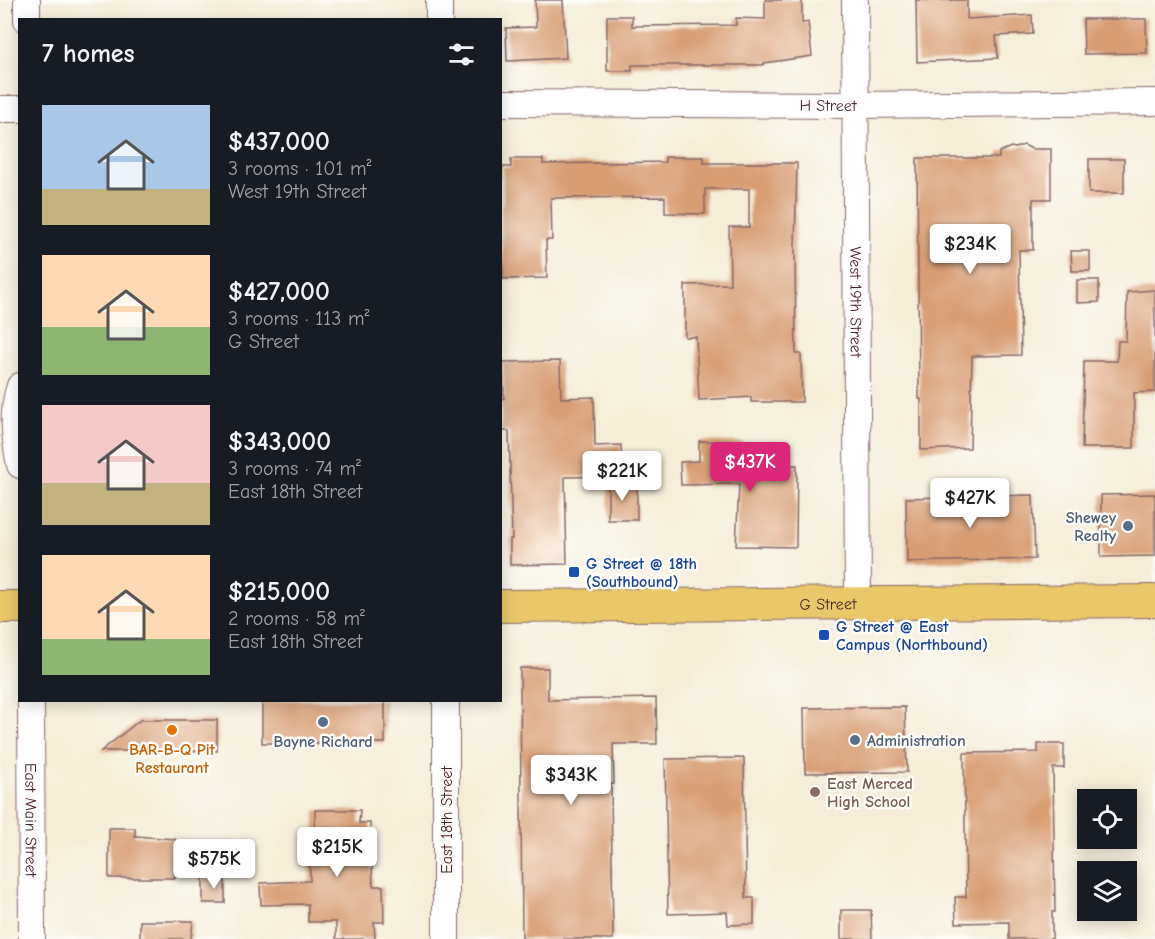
<!DOCTYPE html>
<html lang="en">
<head>
<meta charset="utf-8">
<style>
  :root { --surface:#171b24; --page:#20242c; --text:#f1f3f6; --muted:#9ea1a6; --accent:#db2777 }
  body { margin:0; font-family:"Comic Neue",sans-serif; background:var(--page); color:var(--text); height:100vh; display:flex; flex-direction:column; font-size:22px; white-space:nowrap }
  * { box-sizing:border-box; margin:0 }
  p { font-size:20px; color:var(--muted) }
  .icon { flex:none; width:33px; height:33px; fill:none; stroke:currentColor; stroke-width:2; stroke-linecap:round; stroke-linejoin:round }
  .map { position:relative; flex:1; overflow:hidden }
  .details { position:absolute; left:18px; top:18px; width:484px; height:684px; display:flex; flex-direction:column; background:var(--surface); border-radius:0px; box-shadow:0 3px 15px #0003 }
  .details>* { flex:none }
  .buttons { position:absolute; left:1077px; top:789px; display:grid; gap:12px }
  .buttons a { display:grid; place-items:center; width:60px; height:60px; border-radius:0px; background:var(--surface); box-shadow:0 3px 15px #0003; font-size:30px }
  .price { position:absolute; translate:-50% -51px; padding:0 14px; border-radius:6px; background:#fff; color:#222; font-size:20px; line-height:39px; filter:drop-shadow(0 2px 3px #0008) }
  .price::after { content:''; position:absolute; left:50%; top:36px; width:18px; height:14px; margin-left:-9px; background:inherit; clip-path:polygon(0 0,100% 0,50% 100%) }
  .price.active { background:var(--accent); color:#fff }
  ul { padding:0; list-style:none }
  li { display:flex; align-items:center; gap:18px; height:150px; padding:0 24px }
  li span { display:grid; place-items:center; flex:none; width:168px; height:120px; border-radius:0px; color:#555 }
  li>.icon { margin-inline-start:auto }
  span .icon { width:72px; height:72px; fill:#fffc; stroke-width:1 }
  li b { font-size:26px }
  h2 { display:flex; justify-content:space-between; align-items:center; height:72px; padding:0 24px; font-size:26px }
  .map>svg:first-child { display:block }
</style>
</head>
<body>
<div class="map">
<svg width="1155" height="939" viewBox="0 0 1155 939">
  <rect width="100%" height="100%" fill="#fdfcf7"/>
  <filter id="ink" filterUnits="userSpaceOnUse"><feTurbulence type="fractalNoise" baseFrequency=".0167" numOctaves="2"/><feDisplacementMap in="SourceGraphic" scale="12" xChannelSelector="R" yChannelSelector="G"/><feConvolveMatrix kernelMatrix="1 2 1 2 8 2 1 2 1" color-interpolation-filters="sRGB"/></filter>
  <filter id="wash" filterUnits="userSpaceOnUse"><feTurbulence type="fractalNoise" baseFrequency=".008" numOctaves="4" result="noise"/><feDisplacementMap in="SourceGraphic" scale="24" xChannelSelector="R" yChannelSelector="G"/><feGaussianBlur stdDeviation="1.35" result="paint"/><feColorMatrix in="noise" values="0 0 0 0 0 0 0 0 0 0 0 0 0 0 0 0 0 1.4 0 .05"/><feComposite in="paint" operator="in"/></filter>
  <g filter="url(#wash)">
    <rect width="100%" height="100%" fill="#f5edd9"/>
    <g id="blocks">
      <!-- building -->
      <path fill="#d89d73" d="M535 0H563L566 58 507 61 506 28 536 27Z
        M765 0H802V23L808 22 812 56 764 63 763 65H632V71H607V16H632V26L736 25V18L765 19Z
        M916 0H967V19L1032 15 1033 34 996 36 998 58 917 62Z
        M1083 19H1146L1147 53 1084 54Z
        M1024 145 1032 149H1051V199H1033V250H1019L1021 355 972 356 970 448 921 450V399H919L917 158H999V152L1011 147 1015 148Z
        M665 157H704V163H797L795 247 796 354H801L802 402H751V397L699 400 696 337H685V285L730 284 729 227H749V189H705V214L665 213V197L551 198 552 240H546L547 278 503 279 501 215V203H503L502 167H511V159H543V164L665 162Z
        M1089 159H1124V193H1089Z
        M1071 251H1090V271H1072Z
        M1077 280H1099V302L1077 303Z
        M1155 290V392L1134 393V448H1082L1084 361H1117L1118 341H1126L1127 292Z
        M560 361 561 398 594 397 595 446 621 445 622 476 565 477 567 564 510 565V539H512L509 431H501V399L504 398 503 362Z
        M699 441 743 442V464L797 465 796 547 736 546 739 484 681 485 680 462 699 461Z
        M608 485H637V520H608Z
        M1155 494V556L1101 557V495Z
        M1033 495 1035 559 907 562 906 498Z
        M520 668H548V700L656 698 657 744H613L614 784H611L613 939H522Z
        M262 700H385V743H262Z
        M905 707 907 772 805 773 804 708Z
        M140 720H217V751H101Z
        M1038 744H1064V768H1053L1055 912H1052V939H1009V922L956 923 955 897H966L964 753 1038 752Z
        M744 758 746 898H754V924L728 925 727 912 668 914 665 759Z
        M315 810H360L359 823H370L373 886H383L384 922H374L375 939H336V922H308V904L261 905 260 883 310 881 309 844 314 845Z
        M109 828H135V836L175 839V878H109Z
        M203 876 225 877V903H203Z
        M841 910H871L872 939H841Z
        M140 921H193L191 939H140Z"/>
    </g>
  </g>
  <g filter="url(#ink)">
    <use href="#blocks" fill-opacity="0" stroke="#866768" stroke-width="1.5"/>
    <g fill="none" stroke-linecap="round" stroke-linejoin="round">
      <defs>
        <g id="minor">
          <path d="M27 0V20"/>
          <path d="M439 0V20"/>
          <path id="s1" d="M855 0 858 603"/>
          <path id="s2" d="M501 103 855 105 1155 102"/>
          <path d="M0 109H20"/>
          <path d="M20 386C11 411 15 440 20 465"/>
          <path id="s3" d="M31 700 32 939"/>
          <path d="M446 939V700"/>
        </g>
        <g id="major">
          <path id="s4" d="M501 606 1155 601"/>
          <path d="M0 607H20"/>
        </g>
      </defs>
      <!-- minor casing -->
      <use href="#minor" stroke="#866768" stroke-width="28"/>
      <!-- major casing -->
      <use href="#major" stroke="#866768" stroke-width="34"/>
      <!-- minor -->
      <use href="#minor" stroke="#fff" stroke-width="26"/>
      <!-- major -->
      <use href="#major" stroke="#eac769" stroke-width="32"/>
    </g>
  </g>
  <!-- markers -->
  <g fill="#5c6f8a" stroke="#fdfcf7" stroke-width="2">
    <circle cx="1128" cy="526" r="6"/>
    <circle cx="323" cy="722" r="6"/>
    <circle cx="855" cy="740" r="6"/>
  </g>
  <g fill="#1a4fb4" stroke="#fdfcf7" stroke-width="2">
    <rect x="568" y="566" width="12" height="12" rx="3"/>
    <rect x="818" y="629" width="12" height="12" rx="3"/>
  </g>
  <circle fill="#e8710a" stroke="#fdfcf7" stroke-width="2" cx="172" cy="730" r="6"/>
  <circle fill="#8d6e63" stroke="#fdfcf7" stroke-width="2" cx="815" cy="792" r="6"/>
  <g text-anchor="middle" stroke-width="5" stroke-linejoin="round" paint-order="stroke">
    <!-- street labels -->
    <g font-size="16" fill="#4a1f2b" stroke="#fdfcf7">
      <text dy="6" stroke="none"><textPath href="#s2" startOffset="327">H Street</textPath></text>
      <text dy="6" stroke="none"><textPath href="#s1" startOffset="302">West 19th Street</textPath></text>
      <text dy="6" stroke="none"><textPath href="#s4" startOffset="327">G Street</textPath></text>
      <text dy="6" stroke="none"><textPath href="#s3" startOffset="120">East Main Street</textPath></text>
      <text transform="translate(446 820) rotate(-90)" y="6">East 18th Street</text>
    </g>
    <!-- service labels -->
    <g font-size="16" font-weight="bold" fill="#4e5e75" stroke="#fdfcf7" text-anchor="end">
      <text x="1116" y="523">Shewey<tspan x="1116" dy="18">Realty</tspan></text>
      <text x="867" y="746" text-anchor="start">Administration</text>
      <text x="323" y="747" text-anchor="middle">Bayne Richard</text>
    </g>
    <!-- transit labels -->
    <g font-size="16" font-weight="bold" fill="#164399" stroke="#fdfcf7" text-anchor="start">
      <text x="586" y="569">G Street @ 18th<tspan x="586" dy="18">(Southbound)</tspan></text>
      <text x="836" y="632">G Street @ East<tspan x="836" dy="18">Campus (Northbound)</tspan></text>
    </g>
    <!-- food labels -->
    <g font-size="16" font-weight="bold" fill="#c56008" stroke="#fdfcf7">
      <text x="172" y="755">BAR-B-Q Pit<tspan x="172" dy="18">Restaurant</tspan></text>
    </g>
    <!-- education labels -->
    <g font-size="16" font-weight="bold" fill="#785e54" stroke="#fdfcf7" text-anchor="start">
      <text x="827" y="789">East Merced<tspan x="827" dy="18">High School</tspan></text>
    </g>
  </g>
</svg>
<div class="buttons">
<a><svg class="icon" aria-label="locate" viewBox="0 0 24 24"><circle cx="12" cy="12" r="6"/><path d="M12 2v4M12 18v4M2 12h4M18 12h4"/></svg></a>
<a><svg class="icon" aria-label="layers" viewBox="0 0 24 24"><path d="M12 4l9 5-9 5-9-5zM3 14l9 5 9-5"/></svg></a>
</div>
<b class="price" style="left:970px;top:275px">$234K</b>
<b class="price active" style="left:750px;top:493px">$437K</b>
<b class="price" style="left:622px;top:502px">$221K</b>
<b class="price" style="left:970px;top:529px">$427K</b>
<b class="price" style="left:571px;top:806px">$343K</b>
<b class="price" style="left:337px;top:878px">$215K</b>
<b class="price" style="left:214px;top:890px">$575K</b>
<section class="details">
<h2>7 homes<svg class="icon" aria-label="filters" viewBox="0 0 24 24"><path d="M4 7h16M4 17h16"/><circle cx="9" cy="7" r="2"/><circle cx="15" cy="17" r="2"/></svg></h2>
<ul>
<li><span style="background:linear-gradient(#a9c7e8 70%,#c2b280 0)"><svg class="icon" aria-label="home" viewBox="0 0 24 24"><path d="M3 11l9-7 9 7M6 9v11h12V9"/></svg></span><div><b>$437,000</b><p>3 rooms · 101 m²</p><p>West 19th Street</p></div></li>
<li><span style="background:linear-gradient(#ffd9b3 60%,#8fb573 0)"><svg class="icon" aria-label="home" viewBox="0 0 24 24"><path d="M3 11l9-7 9 7M6 9v11h12V9"/></svg></span><div><b>$427,000</b><p>3 rooms · 113 m²</p><p>G Street</p></div></li>
<li><span style="background:linear-gradient(#f6c9c9 65%,#c2b280 0)"><svg class="icon" aria-label="home" viewBox="0 0 24 24"><path d="M3 11l9-7 9 7M6 9v11h12V9"/></svg></span><div><b>$343,000</b><p>3 rooms · 74 m²</p><p>East 18th Street</p></div></li>
<li><span style="background:linear-gradient(#ffd9b3 70%,#8fb573 0)"><svg class="icon" aria-label="home" viewBox="0 0 24 24"><path d="M3 11l9-7 9 7M6 9v11h12V9"/></svg></span><div><b>$215,000</b><p>2 rooms · 58 m²</p><p>East 18th Street</p></div></li>
</ul>
</section>
</div>
</body>
</html>
